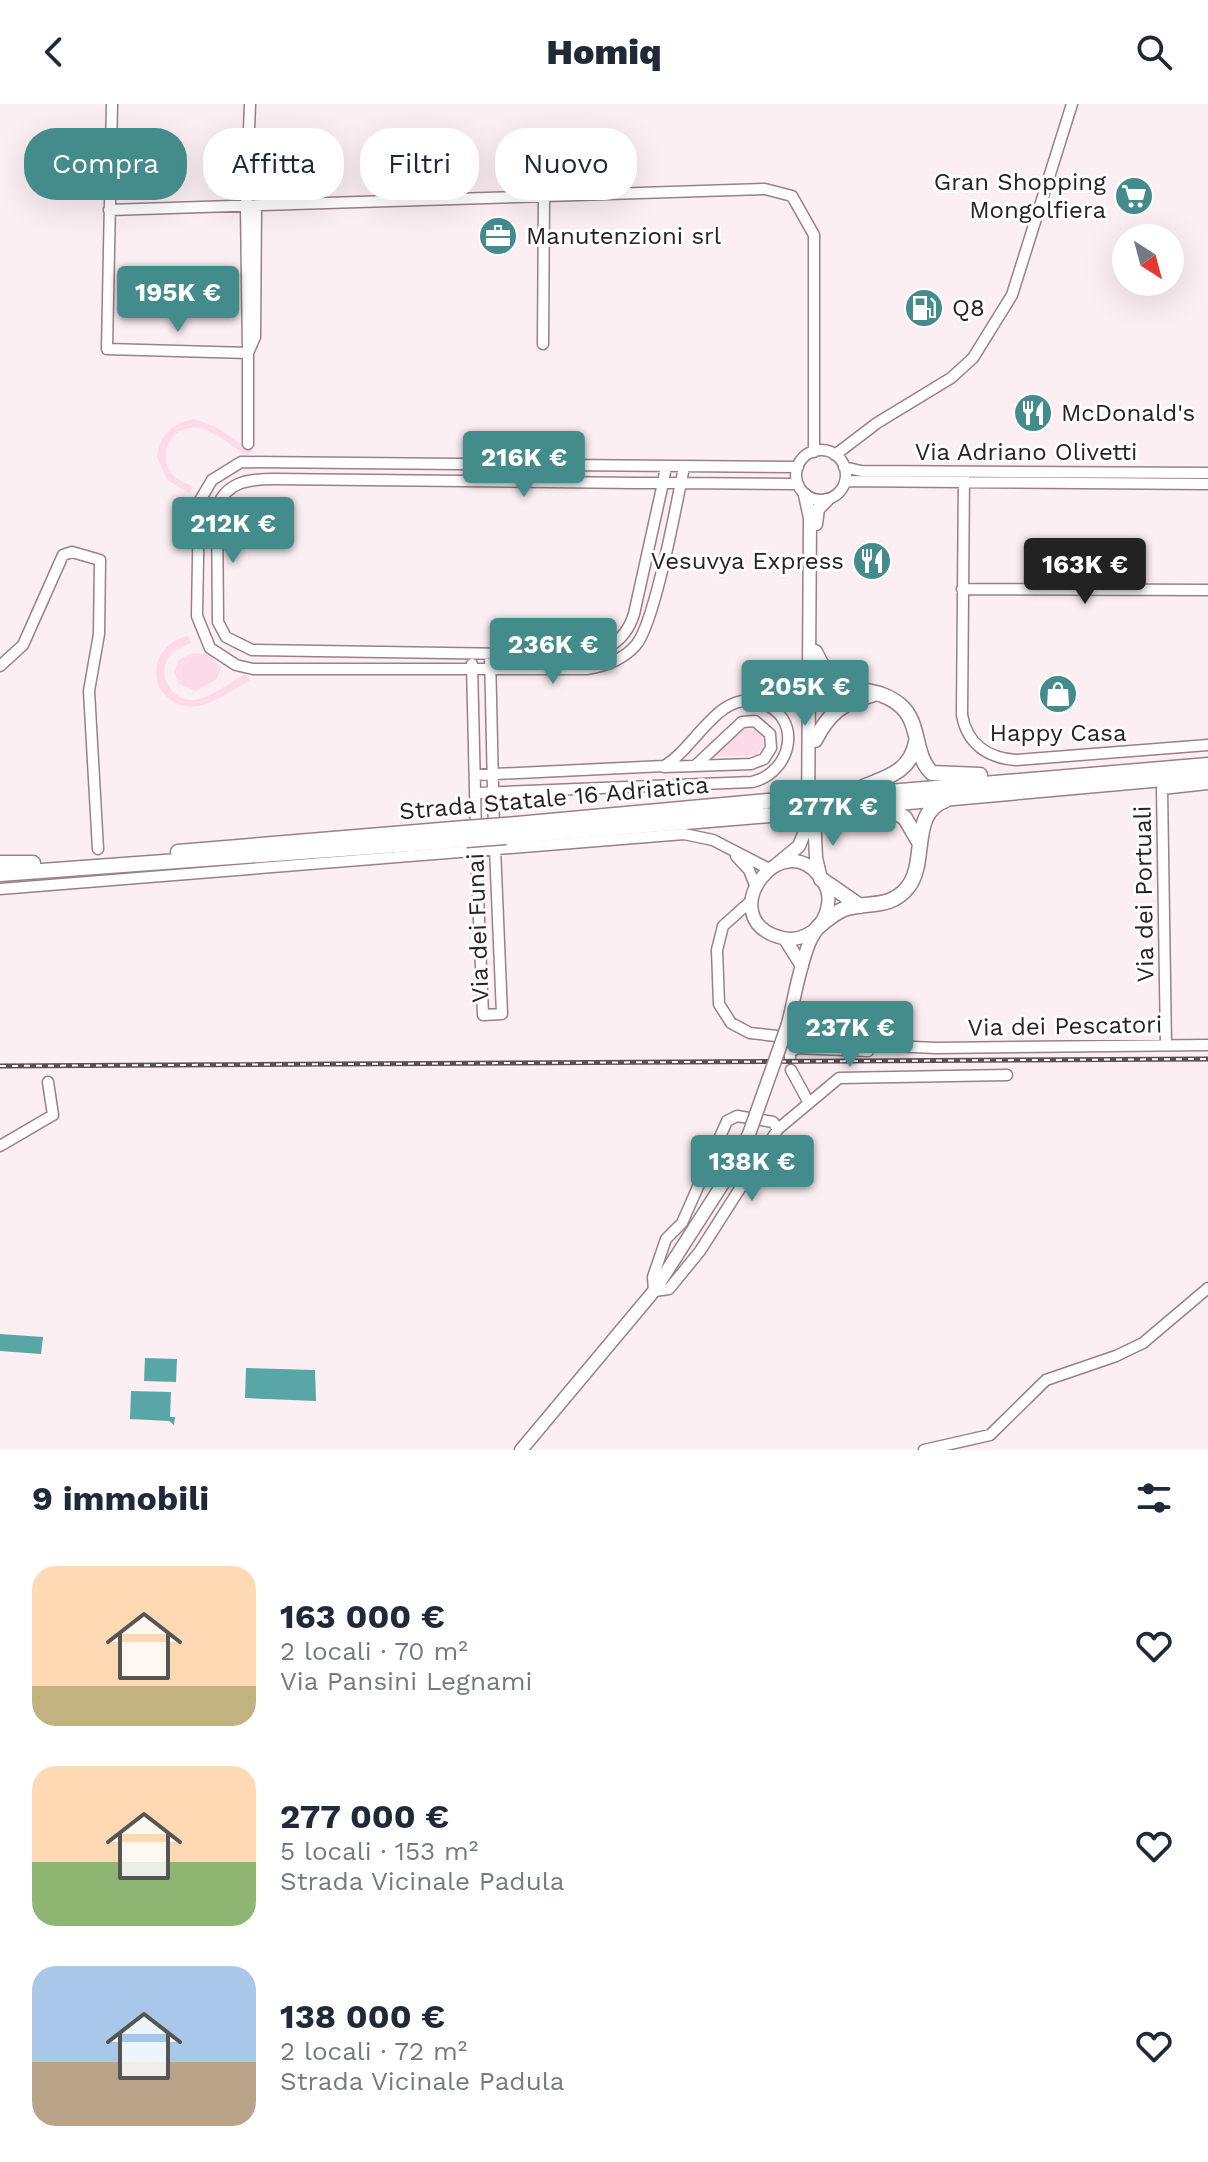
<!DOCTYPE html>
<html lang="it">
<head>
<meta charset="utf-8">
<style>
  :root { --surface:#fff; --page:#f2f2f3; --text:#1f2937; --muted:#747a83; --accent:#448c8b }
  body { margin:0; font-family:"Work Sans",sans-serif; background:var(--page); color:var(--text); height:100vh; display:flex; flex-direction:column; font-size:30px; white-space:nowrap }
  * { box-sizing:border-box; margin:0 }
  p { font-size:26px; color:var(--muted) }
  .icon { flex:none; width:44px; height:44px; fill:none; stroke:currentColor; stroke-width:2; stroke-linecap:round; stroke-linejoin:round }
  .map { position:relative; height:1346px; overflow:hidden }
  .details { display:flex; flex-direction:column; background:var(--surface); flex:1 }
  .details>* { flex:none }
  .top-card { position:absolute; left:24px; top:24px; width:800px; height:72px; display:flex; gap:16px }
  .needle { width:52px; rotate:144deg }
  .tools { position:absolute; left:1112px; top:120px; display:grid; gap:16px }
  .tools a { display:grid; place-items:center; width:72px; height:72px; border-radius:50%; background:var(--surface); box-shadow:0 8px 32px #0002; font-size:40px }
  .price { position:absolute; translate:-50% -68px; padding:0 18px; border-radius:8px; background:var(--accent); color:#fff; font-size:26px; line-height:52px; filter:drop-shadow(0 2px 4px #0008) }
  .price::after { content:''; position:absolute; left:50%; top:48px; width:24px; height:18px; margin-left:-12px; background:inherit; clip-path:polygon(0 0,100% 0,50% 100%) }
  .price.current { background:#222; color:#fff }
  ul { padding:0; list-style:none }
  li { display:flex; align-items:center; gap:24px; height:200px; padding:0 32px }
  li span { display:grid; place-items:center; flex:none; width:224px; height:160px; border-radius:24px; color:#555 }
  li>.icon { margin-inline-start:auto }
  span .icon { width:96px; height:96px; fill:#fffc; stroke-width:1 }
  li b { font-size:34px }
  h2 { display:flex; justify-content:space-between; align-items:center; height:96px; padding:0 32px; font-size:34px }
  .tag { padding:0 28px; border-radius:32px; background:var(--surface); box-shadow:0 8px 32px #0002; font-size:28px; line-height:72px }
  .tag.current { background:var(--accent); color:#fff }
  header { display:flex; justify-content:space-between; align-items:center; height:104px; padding:0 32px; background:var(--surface); font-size:36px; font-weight:800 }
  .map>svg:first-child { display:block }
</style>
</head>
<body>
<header><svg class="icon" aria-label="back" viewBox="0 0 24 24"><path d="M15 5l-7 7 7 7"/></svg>Homiq<svg class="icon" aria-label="search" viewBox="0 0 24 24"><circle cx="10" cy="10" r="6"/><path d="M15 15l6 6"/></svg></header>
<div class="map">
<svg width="1208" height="1346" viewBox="0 0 1208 1346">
  <rect width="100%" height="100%" fill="#fceff4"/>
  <!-- green -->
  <path fill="#fddae8" d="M194 315 214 322 252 347 247 352C233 343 215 327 199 324 173 319 156 350 172 370 177 376 186 379 193 383L189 389 167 376 157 353C159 331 173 319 194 315Z
    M188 532 191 539C184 542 175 545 170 551 156 569 171 598 194 596 211 594 230 578 245 570L250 576C220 594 186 621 159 584 150 560 163 537 188 532Z
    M192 549 208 550 221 564 217 575 196 587 179 580 174 568 179 556Z
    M744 624C755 623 762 628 764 639L757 651 713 653Z"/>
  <!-- water -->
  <path fill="#58a6a5" d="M0 1230 43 1233 41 1250 0 1247Z
    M145 1254 177 1255 176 1278 144 1277Z
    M246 1264 315 1266 316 1297 245 1294Z
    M131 1287 171 1288 170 1313H175L174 1321 169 1317 130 1315Z"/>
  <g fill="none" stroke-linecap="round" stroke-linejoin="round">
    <defs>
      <path id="minor" d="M112 0 107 245 248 249 246 102 250 0
        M109 106 765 85 792 92 814 131V348
        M543 240 544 92
        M248 340V249L255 233 256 102
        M796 371a25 25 0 1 1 50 0a25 25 0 1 1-50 0Z
        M835 351 877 319 951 274 973 254 1012 191 1072 0
        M666 362 663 379 634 510C624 542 600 550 569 551L252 546 226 533 218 518 217 403C227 377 250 375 274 375L635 379H681L798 380
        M684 363C677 397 655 519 636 541 623 556 606 562 587 565H253L236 561 210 544 197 512 199 398 212 376 241 358 798 363
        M844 363 861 367 1208 369
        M964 369 962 611C967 640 988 654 1016 656L1208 641
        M845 377 1208 380
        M962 485 1208 486
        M490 550 494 728
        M472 560 476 728
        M0 562 23 541 63 451 72 448 100 456 99 530 89 587 98 745
        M664 663 751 660 764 655 771 644 770 630 755 617 742 618 695 662
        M475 671 664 662C695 645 718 586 759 598 805 612 792 669 752 678L476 689
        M476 744 483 911 502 910 495 744
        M736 752 749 766 755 781
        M0 785 684 730 713 736 769 765
        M752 796 723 822 717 846 719 900 731 919 750 929 848 940 936 944 1208 941
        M1166 941 1162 685 1208 680
        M790 954V948L797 944 868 947
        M791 966 809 999
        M737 1012 773 1018 778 1025 700 1147 669 1185 654 1187 653 1173 666 1135 682 1119 727 1017Z
        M778 1025 839 974 1007 971
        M0 1042 53 1011 48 978
        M924 1346 990 1331 1046 1276 1116 1252 1143 1239 1208 1184"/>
      <path id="major" d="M816 420 818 405 827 396
        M814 710 816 754 821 775
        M776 761 799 742 808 720 810 414 805 391
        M785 835 802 862
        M788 920C795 892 799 863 810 837 815 826 825 817 827 805 830 795 828 784 822 776 783 717 712 813 779 833 793 838 807 833 818 823
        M521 1346 654 1187 729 1070"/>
      <path id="highway" d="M815 548C840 603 869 574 901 602 921 620 913 651 932 669L980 671
        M815 636C829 609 842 599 871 591
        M856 686C883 674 910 670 916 638
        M842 692 1208 661
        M883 700 905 714 919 738
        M842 704 1208 671
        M505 721 779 696
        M506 733 783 710
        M178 748 465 724
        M0 759H33
        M0 770 466 736
        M821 775 860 802
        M818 823C826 816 834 809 844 805 867 797 890 806 908 783 928 758 909 708 946 696"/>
    </defs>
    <!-- minor casing -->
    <use href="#minor" stroke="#9b7f8a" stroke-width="13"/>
    <!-- major casing -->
    <use href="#major" stroke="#9b7f8a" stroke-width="15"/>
    <!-- highway casing -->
    <use href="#highway" stroke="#9b7f8a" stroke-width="17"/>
    <!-- minor -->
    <use href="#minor" stroke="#fff" stroke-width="10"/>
    <!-- major -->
    <use href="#major" stroke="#fff" stroke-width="12"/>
    <!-- highway -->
    <use href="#highway" stroke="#fff" stroke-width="14"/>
    <defs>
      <path id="rail" d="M0 962 1208 955"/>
    </defs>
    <!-- rail casing -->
    <use href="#rail" stroke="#5a4f53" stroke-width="5"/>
    <!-- rail -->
    <use href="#rail" stroke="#fff" stroke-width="2" stroke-dasharray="6" stroke-linecap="butt"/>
    <defs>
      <path id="major-bridge" d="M729 1070 749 1030 788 920"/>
      <path id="highway-bridge" d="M779 696 842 692
        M783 710 842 704
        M465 724 505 721
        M466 736 506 733"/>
    </defs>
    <!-- major-bridge casing -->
    <use href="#major-bridge" stroke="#9b7f8a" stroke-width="15" stroke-linecap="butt"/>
    <!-- highway-bridge casing -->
    <use href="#highway-bridge" stroke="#9b7f8a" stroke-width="17" stroke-linecap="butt"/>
    <!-- major-bridge -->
    <use href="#major-bridge" stroke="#fff" stroke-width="12"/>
    <!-- highway-bridge -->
    <use href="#highway-bridge" stroke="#fff" stroke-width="14"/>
  </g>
  <!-- icons -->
  <defs>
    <symbol id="supermarket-disc" viewBox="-11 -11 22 22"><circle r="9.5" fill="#448c8b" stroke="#fff"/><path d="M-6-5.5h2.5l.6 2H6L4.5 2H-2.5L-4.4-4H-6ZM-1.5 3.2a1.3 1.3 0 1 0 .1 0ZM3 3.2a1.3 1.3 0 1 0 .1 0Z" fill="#fff"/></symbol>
    <symbol id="office-disc" viewBox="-11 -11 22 22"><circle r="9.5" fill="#448c8b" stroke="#fff"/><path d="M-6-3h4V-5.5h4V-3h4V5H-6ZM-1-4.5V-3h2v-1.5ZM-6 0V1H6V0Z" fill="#fff"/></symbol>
    <symbol id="fuel-disc" viewBox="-11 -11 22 22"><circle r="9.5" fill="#448c8b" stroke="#fff"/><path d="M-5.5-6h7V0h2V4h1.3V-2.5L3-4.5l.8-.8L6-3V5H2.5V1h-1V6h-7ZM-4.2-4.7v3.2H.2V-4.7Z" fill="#fff"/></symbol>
    <symbol id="restaurant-disc" viewBox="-11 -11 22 22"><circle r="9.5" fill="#448c8b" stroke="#fff"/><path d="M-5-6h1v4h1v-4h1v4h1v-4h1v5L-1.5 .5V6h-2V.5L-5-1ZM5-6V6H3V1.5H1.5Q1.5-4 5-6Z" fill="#fff"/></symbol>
    <symbol id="shop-disc" viewBox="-11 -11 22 22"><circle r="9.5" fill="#448c8b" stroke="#fff"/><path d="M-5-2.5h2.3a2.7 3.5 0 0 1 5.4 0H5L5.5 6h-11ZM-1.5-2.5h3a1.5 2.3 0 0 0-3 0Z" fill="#fff"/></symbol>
  </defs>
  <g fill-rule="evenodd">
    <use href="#supermarket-disc" x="1112" y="70" width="44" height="44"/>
    <use href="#office-disc" x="476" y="110" width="44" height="44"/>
    <use href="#fuel-disc" x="902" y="182" width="44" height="44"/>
    <use href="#restaurant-disc" x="1011" y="287" width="44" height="44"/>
    <use href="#restaurant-disc" x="850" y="435" width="44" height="44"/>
    <use href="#shop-disc" x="1036" y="568" width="44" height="44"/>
  </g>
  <g text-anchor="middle" stroke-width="6" stroke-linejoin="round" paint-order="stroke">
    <!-- poi labels -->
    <g font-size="24" fill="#2b2024" stroke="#fff" text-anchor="start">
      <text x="1106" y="86" text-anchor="end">Gran Shopping<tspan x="1106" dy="28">Mongolfiera</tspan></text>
      <text x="526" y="140">Manutenzioni srl</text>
      <text x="952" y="212">Q8</text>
      <text x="1061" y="317">McDonald's</text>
      <text x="844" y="465" text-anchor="end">Vesuvya Express</text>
      <text x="1058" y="637" text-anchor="middle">Happy Casa</text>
    </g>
    <!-- street labels -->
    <g font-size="24" fill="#2b2024" stroke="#fff">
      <text x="1026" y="356">Via Adriano Olivetti</text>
      <text transform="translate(554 694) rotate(-5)" y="8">Strada Statale 16 Adriatica</text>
      <text transform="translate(1144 790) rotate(-91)" y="8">Via dei Portuali</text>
      <text transform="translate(478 824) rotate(-92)" y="8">Via dei Funai</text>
      <text transform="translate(1065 922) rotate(-1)" y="8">Via dei Pescatori</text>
    </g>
  </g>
</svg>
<div class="tools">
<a><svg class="needle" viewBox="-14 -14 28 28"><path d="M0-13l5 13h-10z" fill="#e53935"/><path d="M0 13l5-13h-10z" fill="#747a83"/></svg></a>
</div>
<b class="price" style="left:178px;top:230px">195K €</b>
<b class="price" style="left:524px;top:395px">216K €</b>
<b class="price" style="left:233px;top:461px">212K €</b>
<b class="price current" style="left:1085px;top:502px">163K €</b>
<b class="price" style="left:553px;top:582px">236K €</b>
<b class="price" style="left:805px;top:624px">205K €</b>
<b class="price" style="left:833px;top:744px">277K €</b>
<b class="price" style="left:850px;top:965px">237K €</b>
<b class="price" style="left:752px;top:1099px">138K €</b>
<div class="top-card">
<a class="tag current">Compra</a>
<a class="tag">Affitta</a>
<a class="tag">Filtri</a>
<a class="tag">Nuovo</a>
</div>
</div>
<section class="details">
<h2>9 immobili<svg class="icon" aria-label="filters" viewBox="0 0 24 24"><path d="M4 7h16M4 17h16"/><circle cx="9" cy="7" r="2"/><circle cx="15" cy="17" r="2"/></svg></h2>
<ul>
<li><span style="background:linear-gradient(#ffd9b3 75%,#c2b280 0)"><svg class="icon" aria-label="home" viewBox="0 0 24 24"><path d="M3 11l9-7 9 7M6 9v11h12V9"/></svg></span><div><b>163 000 €</b><p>2 locali · 70 m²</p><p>Via Pansini Legnami</p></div><svg class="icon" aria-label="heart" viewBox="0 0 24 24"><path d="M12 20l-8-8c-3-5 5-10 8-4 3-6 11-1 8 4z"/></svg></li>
<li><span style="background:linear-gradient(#ffd9b3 60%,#8fb573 0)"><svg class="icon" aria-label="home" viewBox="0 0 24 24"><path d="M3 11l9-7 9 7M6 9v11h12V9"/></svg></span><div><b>277 000 €</b><p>5 locali · 153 m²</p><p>Strada Vicinale Padula</p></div><svg class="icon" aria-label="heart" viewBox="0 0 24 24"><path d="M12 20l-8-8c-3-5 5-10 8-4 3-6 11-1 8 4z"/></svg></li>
<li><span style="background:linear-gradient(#a9c7e8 60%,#b9a48a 0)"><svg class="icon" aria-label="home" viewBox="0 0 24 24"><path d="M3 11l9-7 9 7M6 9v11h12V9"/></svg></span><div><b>138 000 €</b><p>2 locali · 72 m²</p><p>Strada Vicinale Padula</p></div><svg class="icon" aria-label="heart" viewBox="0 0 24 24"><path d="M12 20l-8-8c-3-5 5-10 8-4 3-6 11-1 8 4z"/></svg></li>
</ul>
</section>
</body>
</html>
